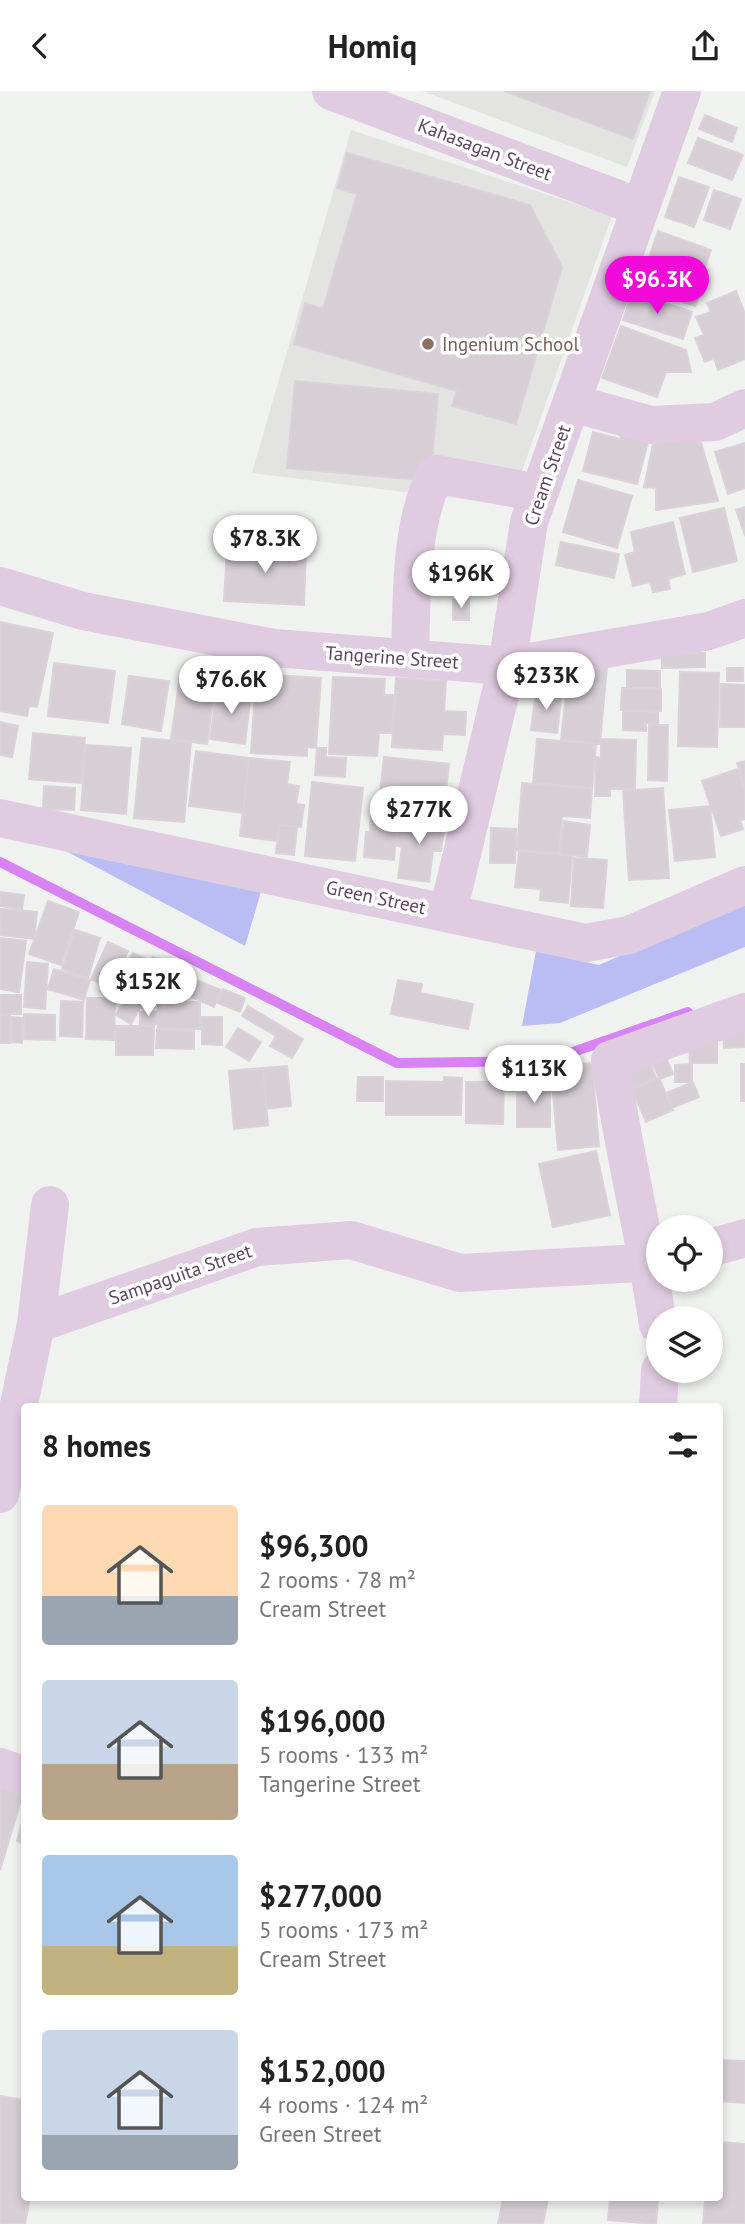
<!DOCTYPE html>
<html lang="en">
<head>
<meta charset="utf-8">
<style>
  :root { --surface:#fff; --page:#f6f6f6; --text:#222; --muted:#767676; --accent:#f208d9 }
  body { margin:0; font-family:"PT Sans",sans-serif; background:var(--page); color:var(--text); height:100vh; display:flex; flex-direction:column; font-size:26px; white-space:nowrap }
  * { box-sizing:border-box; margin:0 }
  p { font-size:23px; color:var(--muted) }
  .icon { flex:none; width:38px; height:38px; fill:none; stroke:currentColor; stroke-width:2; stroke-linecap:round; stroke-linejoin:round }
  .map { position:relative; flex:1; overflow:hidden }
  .drawer { position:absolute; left:21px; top:1312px; width:702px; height:798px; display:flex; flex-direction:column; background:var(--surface); border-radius:7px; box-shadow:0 4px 10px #0003 }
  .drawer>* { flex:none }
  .buttons { position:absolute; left:646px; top:1124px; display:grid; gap:14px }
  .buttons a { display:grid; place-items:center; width:77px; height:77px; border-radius:50%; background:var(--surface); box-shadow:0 4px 10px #0003; font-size:35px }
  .price { position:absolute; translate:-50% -60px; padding:0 16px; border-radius:24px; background:#fff; color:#222; font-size:23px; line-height:46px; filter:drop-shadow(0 2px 4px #0008) }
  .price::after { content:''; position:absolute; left:50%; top:42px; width:21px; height:16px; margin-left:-10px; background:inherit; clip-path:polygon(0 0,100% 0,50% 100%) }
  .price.active { background:var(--accent); color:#fff }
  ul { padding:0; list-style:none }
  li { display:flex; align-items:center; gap:21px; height:175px; padding:0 21px }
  li span { display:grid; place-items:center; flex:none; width:196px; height:140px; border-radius:7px; color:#555 }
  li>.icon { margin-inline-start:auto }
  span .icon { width:84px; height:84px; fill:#fffc; stroke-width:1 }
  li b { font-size:30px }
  h2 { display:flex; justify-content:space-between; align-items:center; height:84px; padding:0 21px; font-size:30px }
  header { display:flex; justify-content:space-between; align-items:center; height:91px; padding:0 21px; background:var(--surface); font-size:32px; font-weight:700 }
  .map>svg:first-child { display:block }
</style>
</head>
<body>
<header><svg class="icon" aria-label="back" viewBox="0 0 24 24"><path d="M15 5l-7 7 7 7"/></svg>Homiq<svg class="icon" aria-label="share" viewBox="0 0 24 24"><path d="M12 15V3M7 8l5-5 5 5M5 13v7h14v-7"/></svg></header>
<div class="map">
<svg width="745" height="2133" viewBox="0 0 745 2133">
  <rect width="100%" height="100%" fill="#f0f2ef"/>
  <!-- education -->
  <path fill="#e3e3e1" d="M422 0H655L627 76Z
    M351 39 612 125 510 414 252 382Z"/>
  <!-- green -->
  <path fill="#b9bdf3" d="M47 750 263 794 245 855Z
    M745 810V856L560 932 522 935 536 860 599 874Z"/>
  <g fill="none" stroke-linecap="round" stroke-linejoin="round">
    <!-- stream -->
    <path stroke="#d882f4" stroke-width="10" d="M0 771 397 972 547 970 688 921"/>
  </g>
  <!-- building -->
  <path fill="#d7ced6" stroke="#dbd2d9" stroke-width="2" d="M504 0H650L633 48Z
    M705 24 737 37 732 51 699 38Z
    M698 47 743 64 732 89 688 72Z
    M347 62 530 114 562 176 516 333 452 315 457 300 294 253 305 212 323 218 357 103 337 97Z
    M679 86 709 96 694 136 665 126Z
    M714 99 741 108 730 138 704 129Z
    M658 140 711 159 700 190 647 173Z
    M650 181 701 198 695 215 644 198Z
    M736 200 745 223V268L718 279 714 267 705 271 695 247 704 244 696 226 711 221 707 212Z
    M632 201 692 221 683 248 623 229Z
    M621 235 686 259 691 281H666L657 306 602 287Z
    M295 290 438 303 430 390 287 377Z
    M622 340 649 347 637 393 583 380 593 341 620 348Z
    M655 344 699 345 718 410 656 419V397L644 396Z
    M745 352V397L728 403 715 361Z
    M578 389 632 405 617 457 563 441Z
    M745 416V445L736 419Z
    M724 417 737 470 693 481 680 427Z
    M673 431 685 483 668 488 670 498 653 501 650 491 633 495 625 464 635 461 631 441Z
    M561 451 619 463 614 487 556 474Z
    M227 454 306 458 304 514 224 510Z
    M453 509H469V529H453Z
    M0 531 53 542 37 616 29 615 27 625 0 620Z
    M662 562H705V576L662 577Z
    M54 572 115 580 108 632 48 625Z
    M576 575 607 578 605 595 575 592Z
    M727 577H743V590H727Z
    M627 579 660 580V597H627Z
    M680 581 719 582 717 656 678 655Z
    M256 583 321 587 316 657 307 656V665L251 662Z
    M180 584 216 588 207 653 171 648Z
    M129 585 169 590 161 640 122 633Z
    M333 586 385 588 384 604H394L392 642H379L377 665 329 663Z
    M396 587 446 590 444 620 466 621 465 644 443 643 442 659 392 656Z
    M567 593 605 597 600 653 561 649Z
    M721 593 745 594V636H720Z
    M622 597 661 598V620L621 619Z
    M217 598 251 602 245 653 210 648Z
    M536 599 562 602 557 642 531 639Z
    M623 620 658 621V632H646V640L623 639Z
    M0 631 18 635 12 666 0 664Z
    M649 634H668L667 690 648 689Z
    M33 642 85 647 81 692 29 688Z
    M142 647 191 651 184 731 134 727Z
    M537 648 596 653 592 697 533 692Z
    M601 648 636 649 635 698H610V705H595L596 666 601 667Z
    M86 654 131 657 126 723 81 719Z
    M317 657H326V666L346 667 345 686 315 684Z
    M196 660 249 667 243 722 189 715Z
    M384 666 449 673 443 726 378 718Z
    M249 667 290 671 287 693 299 695 296 713 304 714 301 736 279 734 277 750 240 745Z
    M745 670V696L737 672Z
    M738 678 745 700V728L740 729 743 738 721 745 702 690Z
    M312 691 363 697 355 770 305 765Z
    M522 692 592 698 590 727 562 725 559 762 517 759Z
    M44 695 75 697 74 719 43 718Z
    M663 697 669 787 629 789 623 700Z
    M710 715 715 766 675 770 669 719Z
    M371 722 398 724 396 743 370 740Z
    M400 725 445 730 441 760H433L429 791 398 787 402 756 397 755Z
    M564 730 590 734 587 766 560 763Z
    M279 734 297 736 294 764 276 762Z
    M491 737 516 738 515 772H490Z
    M366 741 396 744 394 769 364 766Z
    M519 760 572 765 568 812 540 809 541 798 515 796Z
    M574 767 607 769 603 817 571 815Z
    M0 801 24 804 22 818 0 815Z
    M48 810 79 821 61 874 29 863Z
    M1 818 37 821 34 848 0 844Z
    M75 839 100 847 88 887 62 878Z
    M0 847 26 850 19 901 0 898Z
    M108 851 128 860 111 897 91 888Z
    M133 862 149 869 145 879 128 871Z
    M153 866 188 884 177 906 165 900 161 908 154 904 146 919 110 901 124 873 144 883Z
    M27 871 48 873 45 918 24 916Z
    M54 878 90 889 84 909 48 898Z
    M189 886 221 899 214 916 182 902Z
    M398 889 422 893 420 902 473 913 468 938 391 923Z
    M223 898 245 907 240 921 218 912Z
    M0 904H21V923H0Z
    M87 907H115L114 949 86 948Z
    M61 910 83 911 82 946 60 945Z
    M124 910 139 918 131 933 116 924Z
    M158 911H200V938H158Z
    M248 915 303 948 292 967 270 955 276 945 242 925Z
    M140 921H156V933H140Z
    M24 923 55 924V949L24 948Z
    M0 924H10V952H0Z
    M12 926 22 927V952L12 951Z
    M202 926H222V954L202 953Z
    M723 929H745V956L724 957Z
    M116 935H154L153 964H116Z
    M238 937 261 951 249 970 226 956Z
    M157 939 194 940V958L156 957Z
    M717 951V972H690L689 952Z
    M662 958 673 983 660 988 648 965Z
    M649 970 656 987 632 997 625 981Z
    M592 972 599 1055 558 1059 552 991 571 989 570 974Z
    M692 973V991H675V974Z
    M741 973H745V1010H741Z
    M287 975 291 1015 267 1018 263 977Z
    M263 977 268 1034 234 1038 229 980Z
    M518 984V1000H505L504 985Z
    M529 984H545V1001H550V1036H517V1001H529Z
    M358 986H383V1010H357Z
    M444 986 462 987 461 1024H386V990L444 991Z
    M659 987 673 1019 646 1031 632 998Z
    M466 991H504L503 1033 466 1032Z
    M693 991 699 1006 672 1017 666 1002Z
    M596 1060 610 1124 553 1136 539 1073Z
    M0 1696 23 1703 0 1779Z
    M24 1725V1753L17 1750Z
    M719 1969 745 1970V2012L719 2010Z
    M0 2005 24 2009V2107H30L25 2133H0Z
    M719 2051 745 2053V2133H703L705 2107H719Z
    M503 2107H548L543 2133H498Z
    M610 2107H658L656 2133 608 2129Z"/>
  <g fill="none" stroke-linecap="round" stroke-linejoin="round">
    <!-- minor -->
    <path stroke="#e0cce0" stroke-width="38" d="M331 0 639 116
      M572 312 651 334 715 331 745 317
      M0 495 83 520 274 557 507 575 709 540 745 527
      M410 568C412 511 409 433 436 383L539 402
      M0 727 586 852 629 844 745 794
      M448 821 507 575 529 431 682 0
      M710 1157 745 1147
      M36 1233 257 1156 351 1149 460 1182 658 1171
      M658 1234C645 1145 623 1058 610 969L745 921
      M658 1316 660 1279
      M0 1403 36 1233 50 1114
      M0 1676 24 1684"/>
  </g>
  <!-- markers -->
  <circle fill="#8d6e63" stroke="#fff" stroke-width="2.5" cx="428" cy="253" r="7"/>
  <g text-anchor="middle" stroke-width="7" stroke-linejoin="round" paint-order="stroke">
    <!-- street labels -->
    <g font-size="19" fill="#5e455e" stroke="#fff">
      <text transform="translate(485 58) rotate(21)" y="7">Kahasagan Street</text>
      <text transform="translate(547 384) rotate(-71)" y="7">Cream Street</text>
      <text transform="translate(392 566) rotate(4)" y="7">Tangerine Street</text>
      <text transform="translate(376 806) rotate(12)" y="7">Green Street</text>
      <text transform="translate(180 1183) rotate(-19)" y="7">Sampaguita Street</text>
    </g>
    <!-- education labels -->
    <g font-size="19" fill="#785e54" stroke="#fff" text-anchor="start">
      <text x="442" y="260">Ingenium School</text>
    </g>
  </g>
</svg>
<div class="buttons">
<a><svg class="icon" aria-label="locate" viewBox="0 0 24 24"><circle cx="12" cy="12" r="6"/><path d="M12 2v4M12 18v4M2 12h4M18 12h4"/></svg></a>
<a><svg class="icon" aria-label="layers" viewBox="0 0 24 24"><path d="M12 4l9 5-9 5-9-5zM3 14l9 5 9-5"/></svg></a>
</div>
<b class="price active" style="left:657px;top:225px">$96.3K</b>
<b class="price" style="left:265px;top:484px">$78.3K</b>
<b class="price" style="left:461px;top:519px">$196K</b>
<b class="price" style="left:546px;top:621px">$233K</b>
<b class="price" style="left:231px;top:625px">$76.6K</b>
<b class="price" style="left:419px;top:755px">$277K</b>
<b class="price" style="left:148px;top:927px">$152K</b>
<b class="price" style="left:534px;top:1014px">$113K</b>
<section class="drawer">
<h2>8 homes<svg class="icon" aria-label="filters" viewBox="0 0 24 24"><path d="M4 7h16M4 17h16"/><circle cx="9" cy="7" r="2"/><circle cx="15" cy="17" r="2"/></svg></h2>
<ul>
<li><span style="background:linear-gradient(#ffd9b3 65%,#9aa5b1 0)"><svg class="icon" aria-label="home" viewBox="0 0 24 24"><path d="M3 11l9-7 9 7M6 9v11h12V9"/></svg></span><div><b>$96,300</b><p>2 rooms · 78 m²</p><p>Cream Street</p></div></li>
<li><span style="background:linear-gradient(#c9d6e8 60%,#b9a48a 0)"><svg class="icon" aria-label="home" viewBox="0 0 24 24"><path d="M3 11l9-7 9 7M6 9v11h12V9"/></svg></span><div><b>$196,000</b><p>5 rooms · 133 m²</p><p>Tangerine Street</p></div></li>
<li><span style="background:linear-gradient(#a9c7e8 65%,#c2b280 0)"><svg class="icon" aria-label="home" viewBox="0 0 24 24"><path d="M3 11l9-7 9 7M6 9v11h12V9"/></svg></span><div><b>$277,000</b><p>5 rooms · 173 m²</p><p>Cream Street</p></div></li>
<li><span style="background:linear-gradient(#c9d6e8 75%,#9aa5b1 0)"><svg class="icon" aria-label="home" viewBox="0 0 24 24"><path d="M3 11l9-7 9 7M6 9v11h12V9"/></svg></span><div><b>$152,000</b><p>4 rooms · 124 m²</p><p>Green Street</p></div></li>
</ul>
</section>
</div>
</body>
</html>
